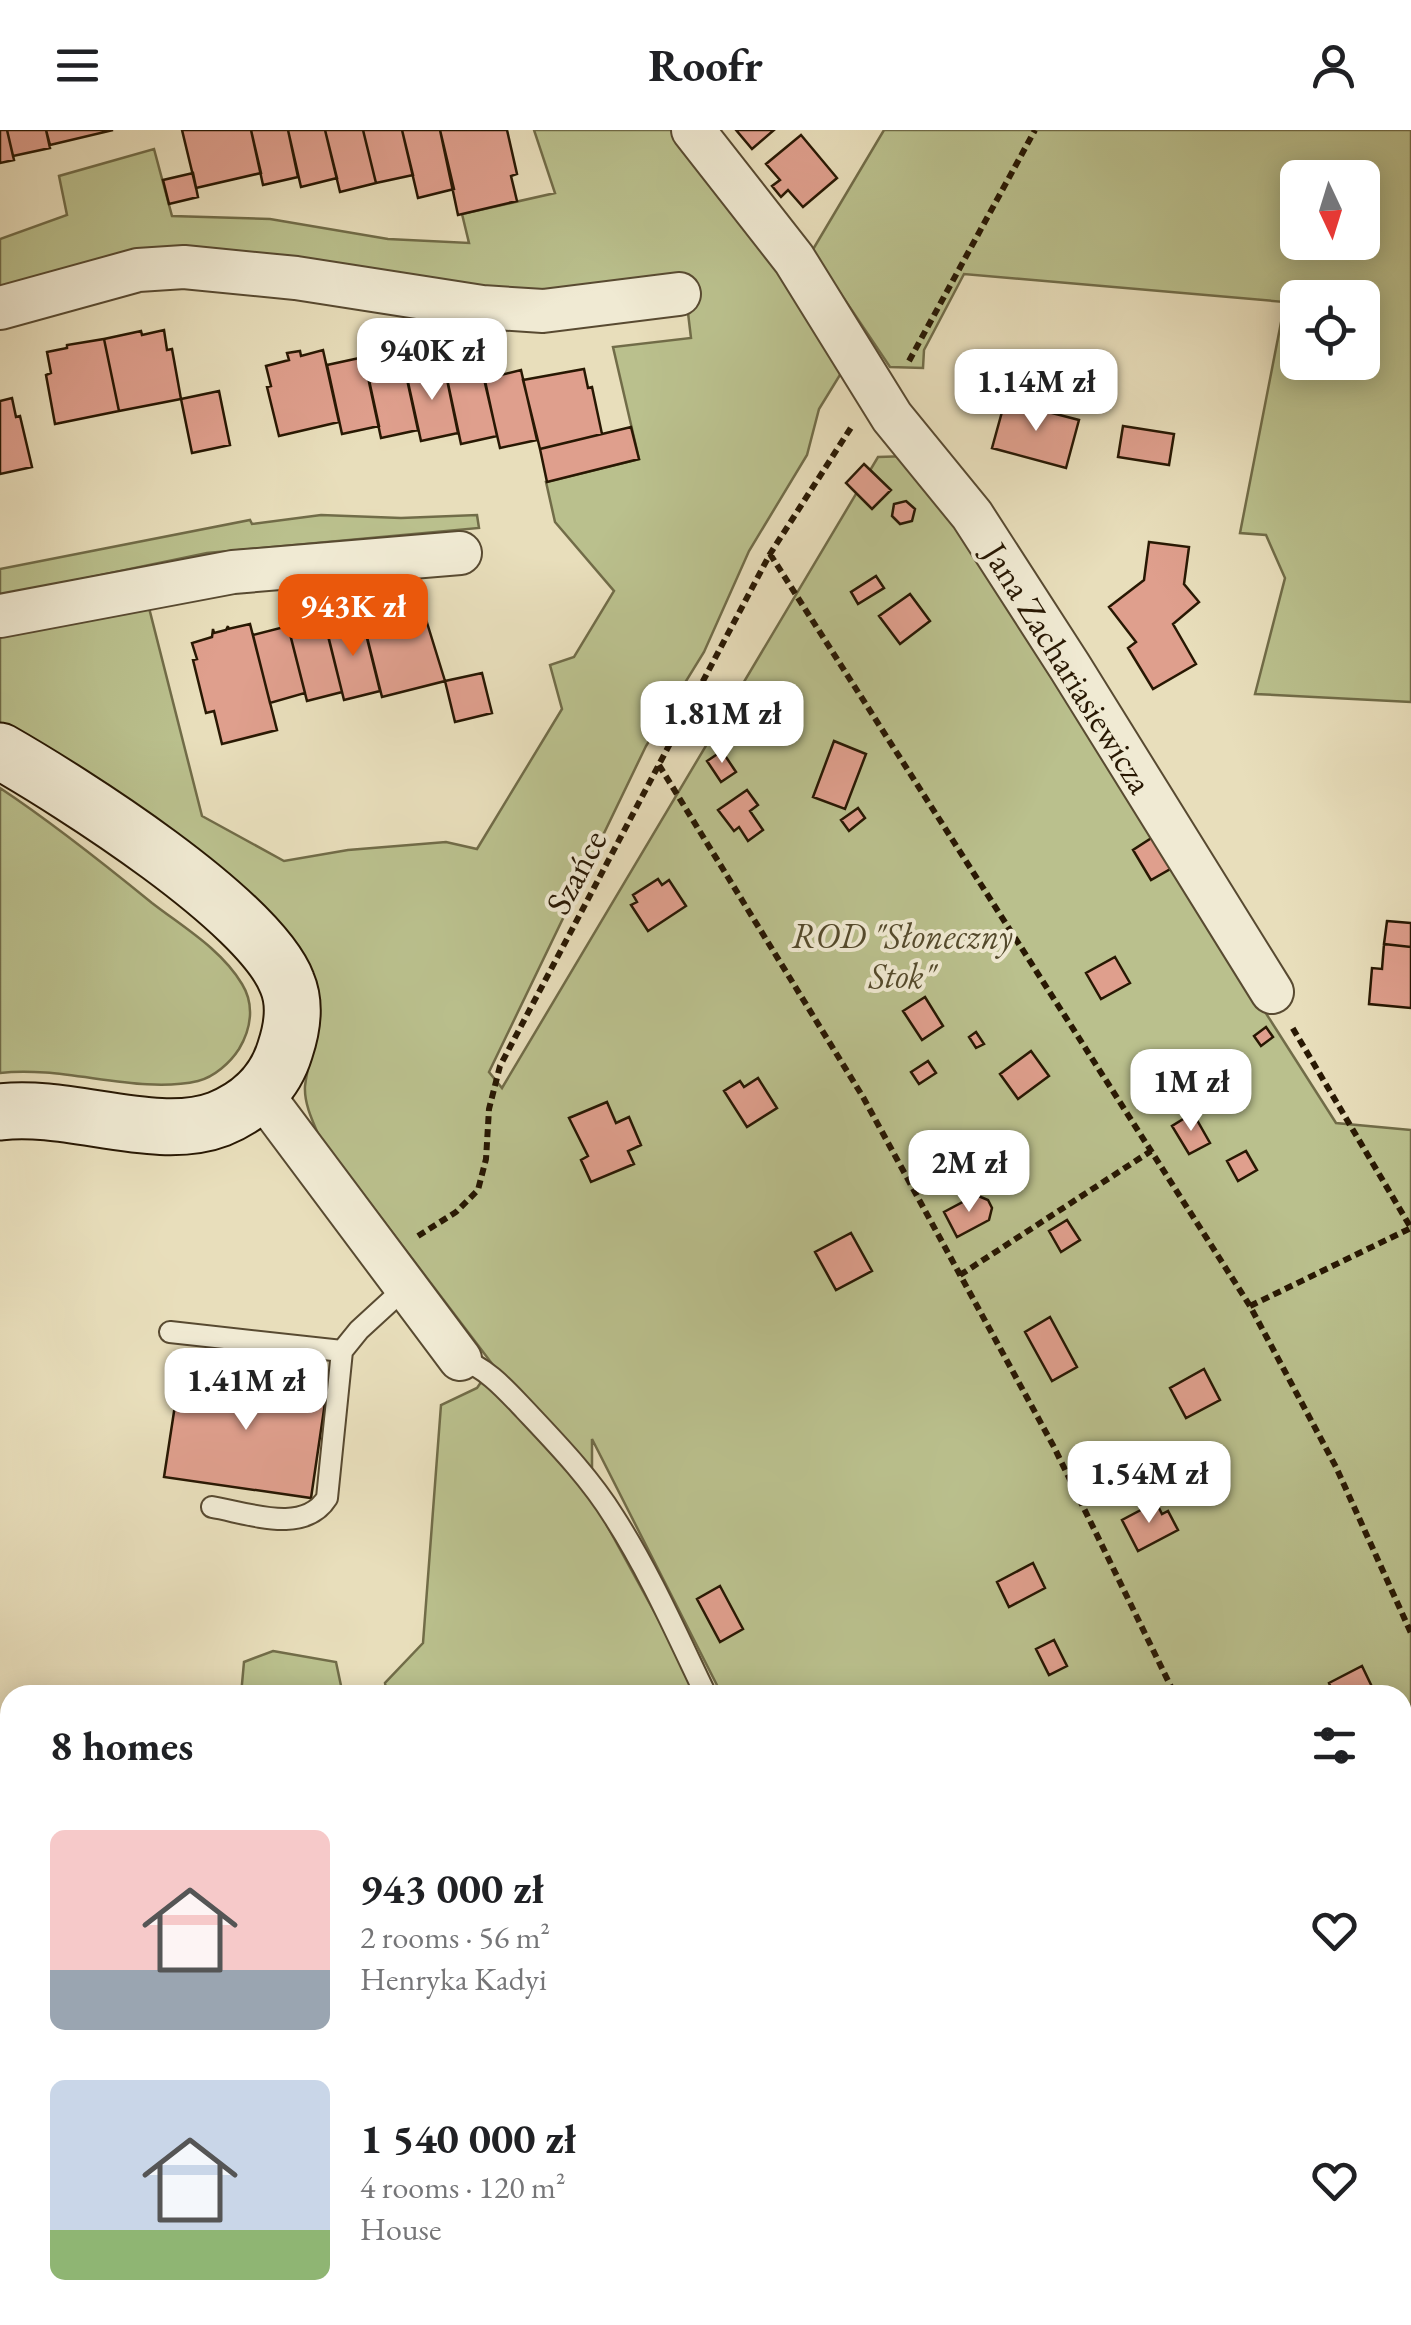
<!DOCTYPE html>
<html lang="en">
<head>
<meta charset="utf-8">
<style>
  :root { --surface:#fff; --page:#f2f2f2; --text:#202124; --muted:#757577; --accent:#ea580c }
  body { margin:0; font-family:"EB Garamond",serif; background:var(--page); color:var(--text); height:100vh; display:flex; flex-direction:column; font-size:38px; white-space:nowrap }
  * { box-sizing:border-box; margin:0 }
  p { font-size:32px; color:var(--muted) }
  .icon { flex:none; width:55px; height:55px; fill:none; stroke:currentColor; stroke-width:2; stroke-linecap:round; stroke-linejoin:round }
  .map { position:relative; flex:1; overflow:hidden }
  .sheet { position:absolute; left:0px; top:1555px; width:1412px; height:640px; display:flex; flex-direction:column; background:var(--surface); border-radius:30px 30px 0 0; box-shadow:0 5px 25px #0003 }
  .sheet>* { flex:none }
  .needle { width:65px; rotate:176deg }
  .tools { position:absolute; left:1280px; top:30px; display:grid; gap:20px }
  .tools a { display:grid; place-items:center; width:100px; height:100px; border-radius:15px; background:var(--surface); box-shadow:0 5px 25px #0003; font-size:50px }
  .price { position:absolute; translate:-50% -85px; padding:0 22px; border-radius:20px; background:#fff; color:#222; font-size:32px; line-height:65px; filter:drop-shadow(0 2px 5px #0008) }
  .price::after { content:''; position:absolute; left:50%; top:60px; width:30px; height:22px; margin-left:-15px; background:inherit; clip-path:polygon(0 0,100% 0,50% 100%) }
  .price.on { background:var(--accent); color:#fff }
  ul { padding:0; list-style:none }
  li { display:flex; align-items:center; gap:30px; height:250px; padding:0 50px }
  li span { display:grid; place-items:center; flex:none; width:280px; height:200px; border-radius:15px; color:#555 }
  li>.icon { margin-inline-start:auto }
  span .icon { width:120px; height:120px; fill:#fffc; stroke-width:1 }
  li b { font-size:42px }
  h2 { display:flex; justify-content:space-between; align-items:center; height:120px; padding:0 50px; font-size:42px }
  header { display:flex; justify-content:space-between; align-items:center; height:130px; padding:0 50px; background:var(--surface); font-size:45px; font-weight:700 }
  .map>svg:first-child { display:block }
</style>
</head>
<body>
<header><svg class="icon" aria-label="menu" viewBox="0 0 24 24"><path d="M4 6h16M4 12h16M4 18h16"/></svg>Roofr<svg class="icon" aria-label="person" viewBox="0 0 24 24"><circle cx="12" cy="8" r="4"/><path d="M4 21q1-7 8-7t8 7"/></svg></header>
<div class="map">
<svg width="1411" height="2195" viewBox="0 0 1411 2195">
  <rect width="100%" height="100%" fill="#e8debb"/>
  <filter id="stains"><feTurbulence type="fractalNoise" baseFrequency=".002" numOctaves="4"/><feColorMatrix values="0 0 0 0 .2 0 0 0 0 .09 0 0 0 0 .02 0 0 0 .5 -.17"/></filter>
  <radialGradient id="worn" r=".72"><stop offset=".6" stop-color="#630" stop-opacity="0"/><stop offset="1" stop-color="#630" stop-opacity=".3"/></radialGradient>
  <!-- green -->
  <path fill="#bac08d" stroke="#716c48" stroke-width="2.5" fill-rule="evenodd" d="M534 0H675L710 40 843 240 819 279 807 325 749 421 704 522 646 616 489 942 502 958 878 327 910 326 1336 993 1411 1000V2195H912L907 2185H1402V1565H722L592 1309V1368L662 1496 695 1565H387L385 1553 423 1513 441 1275 477 1258 493 1235 319 1006C312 990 304 973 305 956 309 922 325 892 317 858 294 760 84 646 0 594V498L148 474 202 686 284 731 348 720 446 712 477 719 562 579 550 535 574 527 614 461 555 392 546 352 639 329 613 217 691 208 684 149 511 166 224 123 0 159V109L67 85 59 46 154 19 172 86 270 89 388 109 469 113 462 84 555 63Z
    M884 0H1411V572L1255 564 1285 448 1266 405 1240 403 1285 172 964 144 924 220 923 238 890 237 812 121ZM1298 48H1362V112H1298ZM1298 168H1362V232H1298Z
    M321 385 401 388 477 385 479 398 207 423 0 466V439L250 390 252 394Z
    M0 658C53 693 103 733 152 773 183 797 221 819 242 854 255 875 251 899 239 919 230 933 214 947 198 951 138 965 63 935 0 943Z
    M273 1521 336 1532 343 1565H241L244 1532Z"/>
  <!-- building -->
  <path fill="#df9f8d" stroke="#281803" stroke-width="2.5" d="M0 0H7L14 30 0 33Z
    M7 0H46L50 18 13 26Z
    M46 0H113L50 15Z
    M182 0H251L261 43 196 58Z
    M251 0H288L298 47 263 55Z
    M288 0H325L337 48 301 57Z
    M325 0H363L376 53 340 62Z
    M363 0H402L413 45 376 53Z
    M402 0H440L454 59 418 68Z
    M440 0H507L517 44 511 46 517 71 458 85Z
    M736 0H774L752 19Z
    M801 5 837 48 803 77 788 60 781 67 772 56 780 50 766 34Z
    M193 43 198 67 169 74 163 50Z
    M164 200 167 220 172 219 181 269 119 281 104 209 141 201 142 205Z
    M104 209 119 281 55 294 46 245 51 243 47 222 67 218V215Z
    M323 220 339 292 279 306 267 257 271 256 266 236 289 230 287 223 300 221 301 226Z
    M364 227 379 296 342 304 327 235Z
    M403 231 418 300 381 308 366 238Z
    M444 235 458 303 421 311 406 243Z
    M482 237 497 306 461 314 446 244Z
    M584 239 588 258 592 257 602 304 540 319 523 250Z
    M521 240 537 310 500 318 484 249Z
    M219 261 230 315 192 323 181 269Z
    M12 268 16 287 20 286 32 337 0 344V271Z
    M1005 271 1079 290 1066 338 992 318Z
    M1123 296 1174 304 1169 335 1118 327Z
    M631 297 639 329 547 352 540 319Z
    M864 334 891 360 872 379 846 353Z
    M906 371 915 379 912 391 900 394 892 386 894 374Z
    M1149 412 1189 417 1184 454 1199 472 1173 494 1196 534 1153 559 1128 518 1136 512 1109 477 1144 450Z
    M876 446 884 458 858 474 851 462Z
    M910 464 930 491 900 514 879 486Z
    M424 483 445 551 382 567 365 499Z
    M362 488 380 561 344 570 326 497Z
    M324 490 342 562 307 571 289 500Z
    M250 494 277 600 222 614 214 581 206 583 193 530 197 529 192 513 212 507 213 499 214 503 226 500 228 496V499Z
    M288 496 305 563 270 573 253 505Z
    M482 543 492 583 455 592 445 551Z
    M834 611 866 624 845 679 813 667Z
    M722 621 736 642 721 652 707 631Z
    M747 660 758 675 750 681 763 700 748 711 739 697 734 701 718 680Z
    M858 678 865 688 849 701 841 690Z
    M1153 707 1172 738 1151 750 1133 720Z
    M658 749 662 755 669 750 686 776 648 801 631 775 637 772 633 765Z
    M1387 791 1411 793V817L1384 814Z
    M1384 814 1411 817V878L1369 874 1372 838 1382 839Z
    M1115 827 1130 853 1101 869 1086 843Z
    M925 867 943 896 922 910 903 881Z
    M1266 897 1273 907 1261 916 1254 906Z
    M976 902 984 914 976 918 969 907Z
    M1031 921 1049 946 1018 969 1000 944Z
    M928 931 936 943 919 954 911 942Z
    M758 948 777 978 747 997 724 961 740 951 744 957Z
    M607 972 616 993 629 987 641 1015 628 1021 634 1034 591 1052 581 1030 588 1026 569 988Z
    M1193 983 1210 1013 1189 1024 1172 996Z
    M1246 1021 1257 1040 1238 1051 1227 1031Z
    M976 1065 988 1070 992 1078 989 1090 957 1107 944 1082Z
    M1067 1090 1080 1110 1061 1122 1049 1101Z
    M851 1103 872 1141 836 1160 815 1122Z
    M1050 1187 1077 1237 1052 1251 1025 1202Z
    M181 1236 327 1259 311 1368 164 1347Z
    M1204 1239 1220 1270 1186 1288 1170 1258Z
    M1156 1372 1162 1384 1168 1381 1178 1400 1138 1421 1122 1390Z
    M1033 1433 1045 1458 1009 1477 997 1452Z
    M720 1456 743 1499 720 1512 697 1469Z
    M1054 1510 1067 1536 1049 1545 1036 1519Z
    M1362 1536 1375 1563 1334 1565 1329 1553Z
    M10 1770V1816L0 1795V1774Z"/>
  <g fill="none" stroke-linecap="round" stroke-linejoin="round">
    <defs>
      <path id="lane" d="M170 1202 342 1221
        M460 1229C486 1237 506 1260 525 1280 557 1314 590 1348 614 1387 650 1443 677 1505 706 1565
        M212 1377C248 1383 304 1405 327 1368L342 1221 359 1200 407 1156
        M361 2185 366 2195"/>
      <path id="street" d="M693 0 794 129 892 287 972 385 1070 537 1272 862
        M0 178 138 140 184 137 296 148 482 177 543 181 679 164
        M0 486 233 442 460 423
        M261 963 460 1229
        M0 2077 10 2085
        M140 2185 152 2195"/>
      <path id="secondary" d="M0 621C70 661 259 780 287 853 296 874 292 899 285 920 275 953 251 976 219 989 157 1013 68 973 0 982"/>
    </defs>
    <!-- lane casing -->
    <use href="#lane" stroke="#584a31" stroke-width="24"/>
    <!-- street casing -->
    <use href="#street" stroke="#584a31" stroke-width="46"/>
    <!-- secondary casing -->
    <use href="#secondary" stroke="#281803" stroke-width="59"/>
    <!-- path -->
    <path stroke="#281803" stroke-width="6" stroke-dasharray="8 5" stroke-linecap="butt" d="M909 231 1035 0
      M770 424 1250 1176 1336 1337 1411 1503
      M659 635 863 967 1054 1317 1175 1565
      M418 1106 456 1082 478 1060 486 1029 489 979 500 936 770 424 852 296
      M960 1145 1151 1021
      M1250 1176 1411 1098 1292 897
      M1402 1666 1411 1662
      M1402 1943 1411 1978
      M891 2185 896 2195
      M999 2185 1003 2195"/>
    <!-- lane -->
    <use href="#lane" stroke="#f0ead3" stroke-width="20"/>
    <!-- street -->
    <use href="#street" stroke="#f0ead3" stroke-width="42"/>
    <!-- secondary -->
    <use href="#secondary" stroke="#f0ead3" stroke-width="55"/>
  </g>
  <g text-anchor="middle" stroke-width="8" stroke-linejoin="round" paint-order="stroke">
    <!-- street labels -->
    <g font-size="35" fill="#281803" stroke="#f0ead3">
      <text transform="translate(1068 538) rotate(58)" y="12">Jana Zachariasiewicza</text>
      <text transform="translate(576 742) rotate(-62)" y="12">Szańce</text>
    </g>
    <!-- park labels -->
    <g font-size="35" font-style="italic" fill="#544a2c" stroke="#f0ead3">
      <text x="902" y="818">ROD "Słoneczny<tspan x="902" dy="40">Stok"</tspan></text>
    </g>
  </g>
  <rect width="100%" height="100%" filter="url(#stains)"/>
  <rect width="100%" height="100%" fill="url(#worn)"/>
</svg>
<div class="tools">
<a><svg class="needle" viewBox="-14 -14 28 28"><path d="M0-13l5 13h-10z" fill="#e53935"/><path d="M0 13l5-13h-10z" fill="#757577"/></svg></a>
<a><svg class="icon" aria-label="locate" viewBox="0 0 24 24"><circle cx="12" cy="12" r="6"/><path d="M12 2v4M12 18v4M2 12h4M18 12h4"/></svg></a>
</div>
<b class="price" style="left:432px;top:273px">940K zł</b>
<b class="price" style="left:1036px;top:304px">1.14M zł</b>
<b class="price on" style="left:353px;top:529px">943K zł</b>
<b class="price" style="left:722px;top:636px">1.81M zł</b>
<b class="price" style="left:1191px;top:1004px">1M zł</b>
<b class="price" style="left:969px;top:1085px">2M zł</b>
<b class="price" style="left:246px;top:1303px">1.41M zł</b>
<b class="price" style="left:1149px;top:1396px">1.54M zł</b>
<section class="sheet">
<h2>8 homes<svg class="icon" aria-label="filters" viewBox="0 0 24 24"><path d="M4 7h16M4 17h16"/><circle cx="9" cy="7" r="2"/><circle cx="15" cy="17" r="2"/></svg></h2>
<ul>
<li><span style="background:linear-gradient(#f6c9c9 70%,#9aa5b1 0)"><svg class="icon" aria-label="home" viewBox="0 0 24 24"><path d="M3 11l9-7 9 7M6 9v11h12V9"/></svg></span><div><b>943 000 zł</b><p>2 rooms · 56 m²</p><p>Henryka Kadyi</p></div><svg class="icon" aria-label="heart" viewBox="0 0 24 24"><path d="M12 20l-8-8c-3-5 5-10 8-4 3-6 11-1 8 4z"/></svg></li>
<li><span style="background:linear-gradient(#c9d6e8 75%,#8fb573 0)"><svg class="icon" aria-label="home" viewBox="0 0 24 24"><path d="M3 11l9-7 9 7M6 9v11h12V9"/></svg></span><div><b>1 540 000 zł</b><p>4 rooms · 120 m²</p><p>House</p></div><svg class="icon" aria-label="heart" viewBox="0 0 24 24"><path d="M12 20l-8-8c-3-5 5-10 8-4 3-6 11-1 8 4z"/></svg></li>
</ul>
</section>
</div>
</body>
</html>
